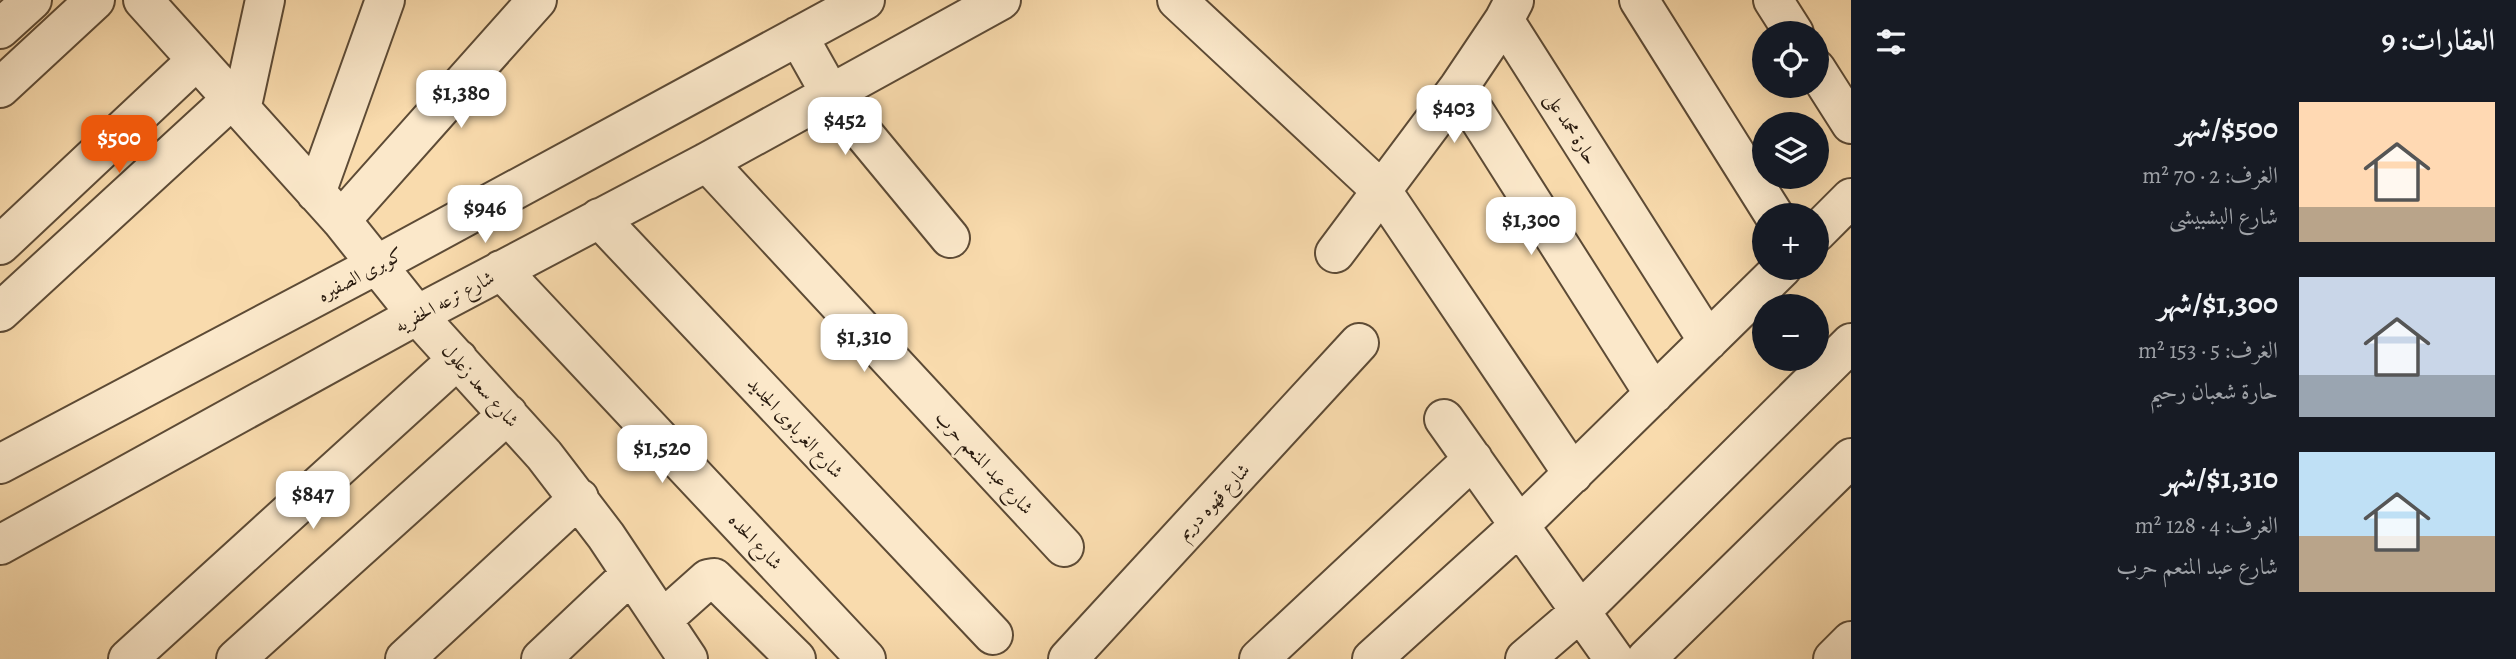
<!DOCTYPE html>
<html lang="ar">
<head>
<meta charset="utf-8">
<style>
  :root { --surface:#171b24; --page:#20242c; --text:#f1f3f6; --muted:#9ea1a6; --accent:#ea580c }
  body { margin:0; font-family:Alegreya,Amiri,serif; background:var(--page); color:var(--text); direction:rtl; height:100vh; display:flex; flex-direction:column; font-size:26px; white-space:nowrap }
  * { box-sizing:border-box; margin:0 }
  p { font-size:23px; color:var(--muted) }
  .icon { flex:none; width:38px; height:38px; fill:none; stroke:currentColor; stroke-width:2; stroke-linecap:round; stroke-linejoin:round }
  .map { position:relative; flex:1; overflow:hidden; direction:ltr }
  .details { display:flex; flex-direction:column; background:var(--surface); width:665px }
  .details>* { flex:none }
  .tools { position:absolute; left:1752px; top:21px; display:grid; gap:14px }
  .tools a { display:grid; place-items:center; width:77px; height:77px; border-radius:50%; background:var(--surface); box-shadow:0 7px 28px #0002; font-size:35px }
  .price { position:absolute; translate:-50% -60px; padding:0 16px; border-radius:14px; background:#fff; color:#222; font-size:23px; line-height:46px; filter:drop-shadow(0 2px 4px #0008) }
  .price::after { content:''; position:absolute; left:50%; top:42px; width:21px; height:16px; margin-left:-10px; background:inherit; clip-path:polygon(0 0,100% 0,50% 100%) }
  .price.current { background:var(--accent); color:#fff }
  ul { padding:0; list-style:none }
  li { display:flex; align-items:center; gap:21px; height:175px; padding:0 21px }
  li span { display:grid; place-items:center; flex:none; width:196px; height:140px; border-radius:0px; color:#555 }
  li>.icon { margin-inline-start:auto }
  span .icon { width:84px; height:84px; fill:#fffc; stroke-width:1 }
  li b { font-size:30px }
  h2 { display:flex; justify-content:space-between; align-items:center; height:84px; padding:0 21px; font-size:30px }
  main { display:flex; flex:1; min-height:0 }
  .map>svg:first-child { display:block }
</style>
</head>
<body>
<main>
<section class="details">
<h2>العقارات: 9<svg class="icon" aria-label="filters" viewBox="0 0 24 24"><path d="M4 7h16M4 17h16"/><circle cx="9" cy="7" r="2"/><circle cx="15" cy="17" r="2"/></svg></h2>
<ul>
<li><span style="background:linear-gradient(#ffd9b3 75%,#b9a48a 0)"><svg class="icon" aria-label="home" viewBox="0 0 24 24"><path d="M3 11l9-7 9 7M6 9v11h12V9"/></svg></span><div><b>$500/شهر</b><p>الغرف: 2 · 70 m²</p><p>شارع البشبيشى</p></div></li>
<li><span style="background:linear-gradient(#c9d6e8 70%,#9aa5b1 0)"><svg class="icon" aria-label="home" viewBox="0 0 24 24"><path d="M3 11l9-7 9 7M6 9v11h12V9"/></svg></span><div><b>$1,300/شهر</b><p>الغرف: 5 · 153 m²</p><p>حارة شعبان رحيم</p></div></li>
<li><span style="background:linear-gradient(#bfe0f5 60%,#b9a48a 0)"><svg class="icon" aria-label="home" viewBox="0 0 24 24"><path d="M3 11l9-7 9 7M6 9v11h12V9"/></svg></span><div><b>$1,310/شهر</b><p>الغرف: 4 · 128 m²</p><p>شارع عبد المنعم حرب</p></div></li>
</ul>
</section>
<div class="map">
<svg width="1851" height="659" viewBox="0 0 1851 659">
  <rect width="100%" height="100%" fill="#f9dbad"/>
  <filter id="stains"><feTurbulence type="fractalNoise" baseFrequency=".00286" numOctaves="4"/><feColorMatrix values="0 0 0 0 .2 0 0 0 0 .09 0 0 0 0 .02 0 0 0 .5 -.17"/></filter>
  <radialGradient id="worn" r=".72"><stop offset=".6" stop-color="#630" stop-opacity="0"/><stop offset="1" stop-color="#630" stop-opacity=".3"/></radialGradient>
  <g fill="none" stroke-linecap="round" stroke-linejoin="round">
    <defs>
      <path id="minor" d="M143 0 341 220 417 315 544 455 606 536 688 659
        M1177 0 1382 191 1573 474
        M1639 0 1774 215
        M1773 0 1794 33
        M1504 20 1708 341
        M0 29 32 0
        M798 36 830 93 950 238
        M1816 69 1851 124
        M1459 87 1654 394
        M0 88 95 0
        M241 110 265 0
        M707 162 1064 547
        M316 193 385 0
        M599 218 993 635
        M341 220 537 0
        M1816 233 1851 198
        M0 245 197 60
        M1335 253 1459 87 1504 20 1514 1
        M501 270 866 659
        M0 312 232 99
        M1444 419 1614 659
        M0 464 378 264 865 0
        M0 545 417 315 707 162 1001 0
        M662 620 708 579 714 578 796 659
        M128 659 458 359
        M236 659 508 414
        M405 659 579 498
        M541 659 631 574
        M1068 659 1359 343
        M1259 659 1473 459
        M1372 659 1520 525 1782 268
        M1525 659 1581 611 1851 343
        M1646 659 1851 458
        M1833 659 1851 641"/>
    </defs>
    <!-- minor casing -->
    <use href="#minor" stroke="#5d4b36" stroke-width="42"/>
    <!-- minor -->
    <use href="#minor" stroke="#fbe8ca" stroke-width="38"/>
  </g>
  <g text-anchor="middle" stroke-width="5" stroke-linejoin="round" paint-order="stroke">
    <!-- street labels -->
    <g font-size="19" fill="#291b0f" stroke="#fbe8ca">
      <text transform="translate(1572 128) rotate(58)" y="7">حارة محمد على</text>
      <text transform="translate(360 274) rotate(-28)" y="7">كوبرى الصفيره</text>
      <text transform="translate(444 301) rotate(-28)" y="7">شارع ترعه الحفريه</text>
      <text transform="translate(481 385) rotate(48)" y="7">شارع سعد زعلول</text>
      <text transform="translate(796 427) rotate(47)" y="7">شارع الغرباوى الجديد</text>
      <text transform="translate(985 462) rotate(47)" y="7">شارع عبد المنعم حرب</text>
      <text transform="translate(1213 501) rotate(-47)" y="7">شارع قهوه دريم</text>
      <text transform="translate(756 541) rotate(47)" y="7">شارع الحده</text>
    </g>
  </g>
  <rect width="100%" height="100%" filter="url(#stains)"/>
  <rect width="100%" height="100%" fill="url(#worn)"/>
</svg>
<div class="tools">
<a><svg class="icon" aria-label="locate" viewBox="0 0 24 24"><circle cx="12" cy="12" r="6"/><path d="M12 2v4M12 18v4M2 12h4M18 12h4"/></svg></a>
<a><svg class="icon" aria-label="layers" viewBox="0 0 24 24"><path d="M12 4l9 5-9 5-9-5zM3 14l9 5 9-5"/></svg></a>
<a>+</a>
<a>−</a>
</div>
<b class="price" style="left:461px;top:130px">$1,380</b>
<b class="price" style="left:1454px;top:145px">$403</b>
<b class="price" style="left:845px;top:157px">$452</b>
<b class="price current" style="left:119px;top:175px">$500</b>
<b class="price" style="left:485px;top:245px">$946</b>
<b class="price" style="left:1531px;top:257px">$1,300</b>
<b class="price" style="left:864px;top:374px">$1,310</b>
<b class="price" style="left:662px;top:485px">$1,520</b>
<b class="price" style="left:313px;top:531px">$847</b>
</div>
</main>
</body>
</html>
